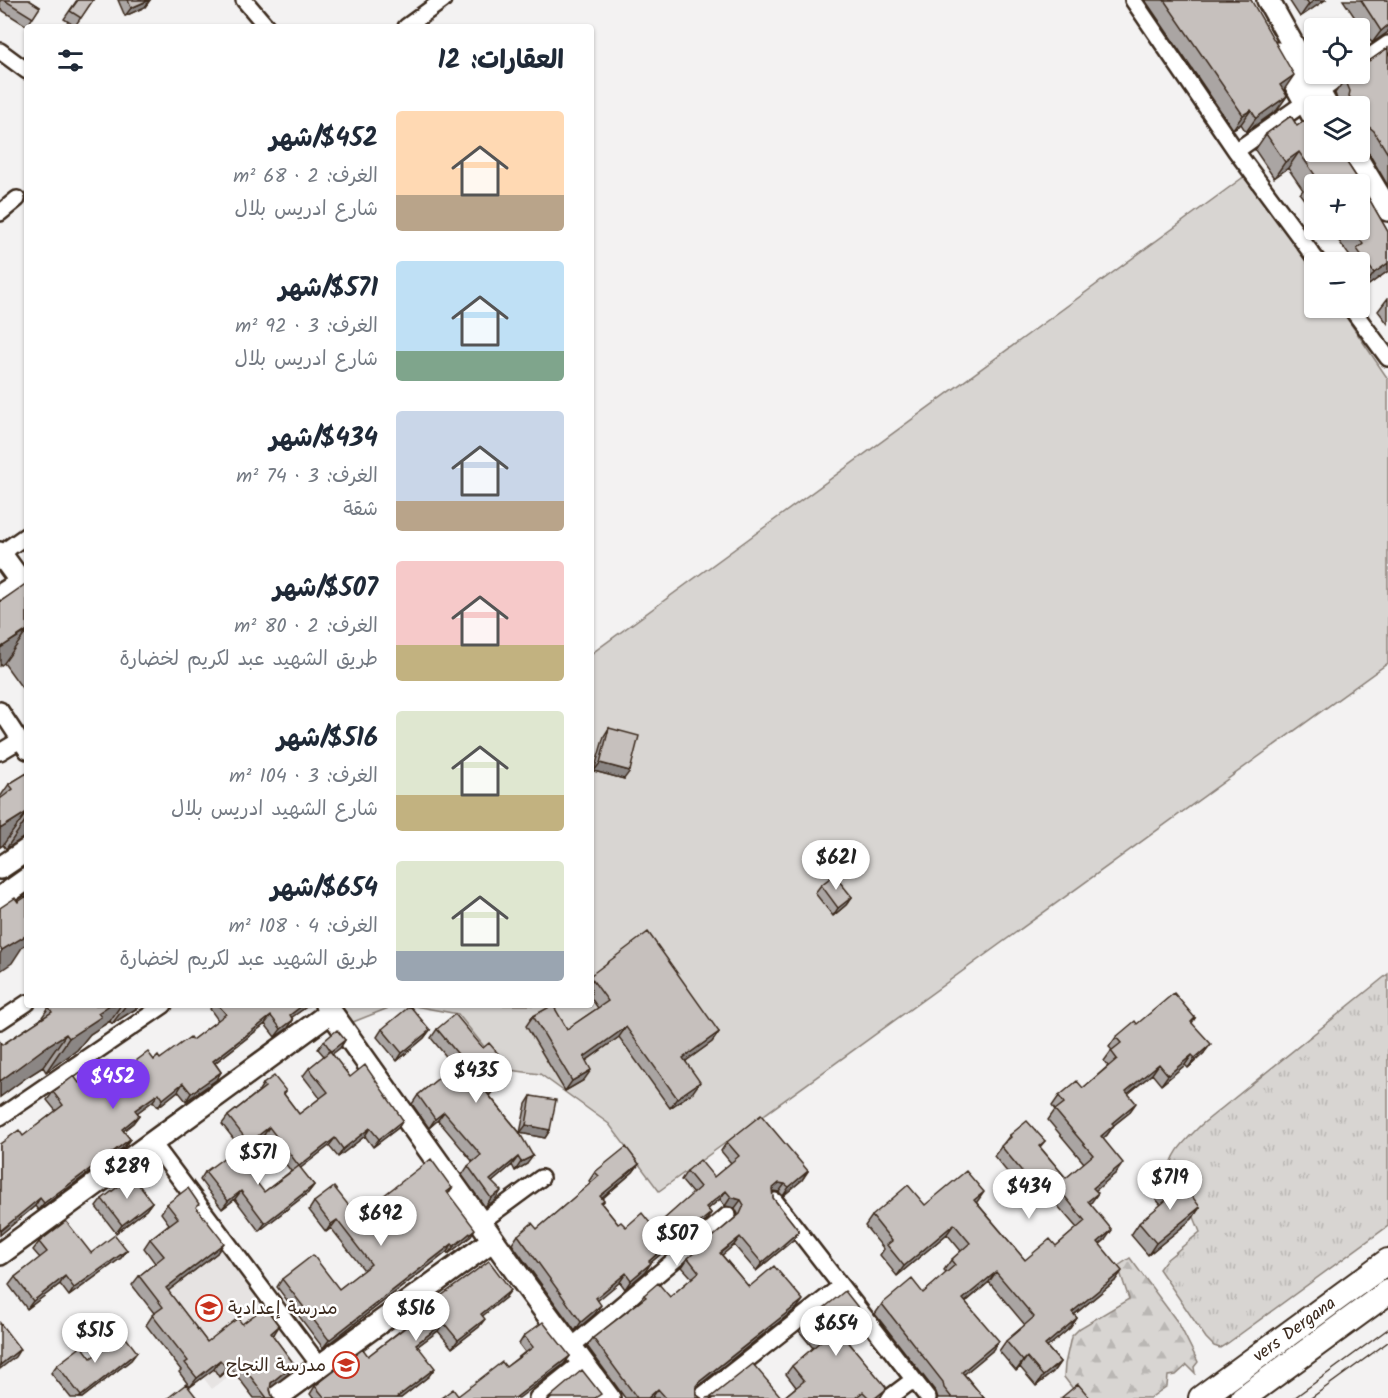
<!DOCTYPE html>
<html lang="ar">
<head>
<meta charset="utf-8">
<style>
  :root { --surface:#fff; --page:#f2f2f3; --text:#1f2937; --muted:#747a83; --accent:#7c3aed }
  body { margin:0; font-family:Kalam,"Playpen Sans Arabic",sans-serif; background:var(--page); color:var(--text); direction:rtl; height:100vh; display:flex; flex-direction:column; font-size:22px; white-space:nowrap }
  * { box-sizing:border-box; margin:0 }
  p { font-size:20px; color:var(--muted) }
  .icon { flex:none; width:33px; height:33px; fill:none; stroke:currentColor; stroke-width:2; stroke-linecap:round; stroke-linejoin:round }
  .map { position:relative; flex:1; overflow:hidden; direction:ltr }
  .drawer { position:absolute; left:24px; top:24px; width:570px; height:984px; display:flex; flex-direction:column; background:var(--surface); border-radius:6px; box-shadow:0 2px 4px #0004; direction:rtl }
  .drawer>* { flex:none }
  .controls { position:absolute; left:1304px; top:18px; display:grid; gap:12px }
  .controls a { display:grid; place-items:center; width:66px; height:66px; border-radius:6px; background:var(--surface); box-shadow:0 2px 4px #0004; font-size:30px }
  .price { position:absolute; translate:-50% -51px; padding:0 14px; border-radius:21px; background:#fff; color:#222; font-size:20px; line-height:39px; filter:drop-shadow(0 2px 3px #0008) }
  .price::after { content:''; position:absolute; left:50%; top:36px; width:18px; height:14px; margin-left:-9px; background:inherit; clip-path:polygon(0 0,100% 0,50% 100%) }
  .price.selected { background:var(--accent); color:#fff }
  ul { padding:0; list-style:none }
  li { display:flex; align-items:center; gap:18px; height:150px; padding:0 30px }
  li span { display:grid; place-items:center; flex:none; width:168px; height:120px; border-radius:6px; color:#555 }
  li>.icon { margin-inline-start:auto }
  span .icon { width:72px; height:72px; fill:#fffc; stroke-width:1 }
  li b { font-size:26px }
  h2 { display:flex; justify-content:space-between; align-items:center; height:72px; padding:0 30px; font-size:26px }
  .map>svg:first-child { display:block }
</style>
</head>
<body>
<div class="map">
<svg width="1388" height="1398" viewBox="0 0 1388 1398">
  <defs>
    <pattern id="grass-tufts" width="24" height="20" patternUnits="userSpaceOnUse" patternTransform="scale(1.5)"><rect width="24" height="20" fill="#d8d5d2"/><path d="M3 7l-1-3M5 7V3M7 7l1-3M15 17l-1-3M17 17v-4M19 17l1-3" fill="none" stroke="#bab7b4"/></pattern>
    <pattern id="forest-firs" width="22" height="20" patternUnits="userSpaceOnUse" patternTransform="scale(1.5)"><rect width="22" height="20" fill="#d8d5d2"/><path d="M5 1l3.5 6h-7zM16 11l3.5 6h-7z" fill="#bab7b4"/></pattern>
  </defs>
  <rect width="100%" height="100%" fill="#f3f2f2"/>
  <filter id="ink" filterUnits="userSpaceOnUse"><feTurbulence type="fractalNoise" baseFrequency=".0167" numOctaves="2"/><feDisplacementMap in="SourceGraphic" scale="12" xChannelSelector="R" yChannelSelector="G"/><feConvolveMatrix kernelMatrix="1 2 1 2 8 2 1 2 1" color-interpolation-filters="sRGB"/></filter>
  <g filter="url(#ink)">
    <!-- built -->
    <path fill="#e6e3e2" d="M206 1228 286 1332 212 1389 132 1285Z"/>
    <!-- grass -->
    <path fill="url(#grass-tufts)" stroke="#8a8078" stroke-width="1.5" d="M1388 974V1226L1228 1343 1220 1348 1214 1346 1206 1338 1159 1269 1165 1261 1200 1232 1192 1212 1167 1177C1173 1151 1182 1144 1201 1125Z"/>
    <!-- forest -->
    <path fill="url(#forest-firs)" stroke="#8a8078" stroke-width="1.5" d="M1130 1258 1179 1324 1198 1362 1194 1367 1195 1373 1187 1365 1176 1375 1168 1376 1167 1386 1150 1398H1080L1064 1377 1065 1364 1071 1337 1080 1328 1129 1299 1118 1266Z"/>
    <!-- garden -->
    <path fill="#d8d5d2" stroke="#8a8078" stroke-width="1.5" d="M1249 173 1314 269V308H1340L1388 379V663L659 1191 609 1124 540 1074 502 1069 458 1014 409 1005H591V654Z
      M335 1005H396L348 1024Z"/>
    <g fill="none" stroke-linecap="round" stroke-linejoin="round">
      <defs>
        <path id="street" d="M244 0 267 27
          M1133 0 1236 151 1318 262
          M406 27 443 0
          M0 51 27 71
          M1359 64 1388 44
          M1236 151 1345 74
          M0 213 17 199
          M1351 308 1388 358
          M0 560 10 547 27 535
          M0 592 19 580
          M0 710 27 751
          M0 752 20 740
          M0 1021 27 1003
          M0 1117 164 1005
          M152 1142 320 1366
          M775 1201 928 1398
          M481 1222 541 1178
          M571 1347 728 1215
          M537 1398 582 1362
          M699 1398 841 1286
          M889 1398 913 1380"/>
        <path id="secondary" d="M1268 0 1327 106
          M1278 53 1314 118
          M1353 152 1388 210
          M0 553 27 590
          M0 868 27 850
          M0 898 27 879
          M326 1005 524 1283 609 1398
          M0 1254 331 1012
          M276 1398 493 1240"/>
        <path id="primary" d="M1201 1398 1388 1261
          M1243 1398 1388 1292"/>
      </defs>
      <!-- street casing -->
      <use href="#street" stroke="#3b2a1e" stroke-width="20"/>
      <!-- secondary casing -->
      <use href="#secondary" stroke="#3b2a1e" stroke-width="26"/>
      <!-- primary casing -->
      <use href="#primary" stroke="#3b2a1e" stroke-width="28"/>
      <!-- street -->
      <use href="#street" stroke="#fff" stroke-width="15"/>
      <!-- secondary -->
      <use href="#secondary" stroke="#fff" stroke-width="21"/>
      <!-- primary -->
      <use href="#primary" stroke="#fff" stroke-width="24"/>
      <!-- tram -->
      <path stroke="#3b2a1e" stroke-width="1.5" d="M1294 1398 1388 1329
        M1311 1398 1388 1342"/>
    </g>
    <!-- wall -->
    <path fill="#aaa5a3" stroke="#3b2a1e" stroke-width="1.5" d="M0 0H29L40 7 27 26 0 9Z
      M77 0H93L75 26 64 19Z
      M118 0H150L145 7 125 16Z
      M1145 0H1251L1283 90 1287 96 1277 110 1246 132 1241 124 1233 129Z
      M1289 0H1325L1300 17Z
      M1343 0H1388V32L1372 43Z
      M1388 48V186L1364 145 1359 141V106H1339L1335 93 1345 79 1359 69 1365 61H1369Z
      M1314 114V152H1340L1357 178 1388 232V271L1363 289 1359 284V262H1347L1351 258 1331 230H1359V184H1314V207L1311 209 1300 194 1303 190 1288 168 1274 178 1255 150 1266 134 1291 116 1297 126Z
      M1388 298V324L1378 311Z
      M27 583V695L4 663Z
      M609 728 624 779 594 771 604 736Z
      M27 773V835L6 849 3 845 0 847V797L9 784Z
      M821 885 852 897 846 905 833 916 815 893Z
      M591 975 719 1032 712 1042 686 1061 693 1092 670 1108 619 1037 586 1061 584 1080 565 1091 526 1026 533 1016 567 1029 598 1008 591 998Z
      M52 1005H142L112 1024 110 1021 90 1034 77 1050 46 1072 43 1067 27 1077 0 1097V1042L2 1045 40 1020 49 1007Z
      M212 1005H309L292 1017 293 1020 288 1028 275 1037 265 1024 215 1063 221 1072 216 1080 186 1101 178 1091 158 1107 153 1101 137 1113 139 1115 133 1123 123 1131 130 1139 124 1147 38 1210 35 1206 0 1235V1144L23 1136 56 1111 47 1100 53 1092 79 1083 118 1074 154 1060 160 1059 192 1040 218 1020 210 1009Z
      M1195 1018 1192 1023 1204 1053 1188 1068 1185 1065 1161 1085 1152 1074 1128 1094 1129 1113 1114 1125 1107 1135 1103 1139 1116 1173 1095 1190 1090 1204 1105 1240 1100 1244 1115 1281 1074 1315 1077 1318 1070 1328 1047 1347 1060 1362 1053 1372 1036 1386 1020 1367 1016 1371 999 1351 1006 1341 1025 1325 989 1282 966 1302 992 1351 964 1374 984 1398H938L936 1392 875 1314 882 1304 923 1293 947 1273 944 1270 951 1260 961 1251 947 1234 897 1276 880 1255 884 1249 865 1226 872 1216 925 1205 976 1202 1025 1260 1056 1246 1077 1228 1051 1198 1043 1205 1028 1187 1023 1191 994 1156 1010 1135 1045 1141 1040 1147 1066 1178 1084 1163 1048 1120 1055 1110 1052 1106 1059 1096 1083 1088 1108 1066 1104 1061 1112 1050 1109 1047 1116 1037 1137 1024Z
      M382 1029 430 1030 424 1038 397 1061 377 1037Z
      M437 1029 507 1080 489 1095 520 1133 526 1104 531 1096 550 1130 545 1138 520 1133 527 1164 515 1171 512 1165 492 1182 495 1200 485 1207 462 1175 468 1166 473 1162 438 1120 429 1128 412 1104 418 1095 454 1066 431 1038Z
      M345 1040 340 1048 332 1054 350 1077 403 1120 398 1128 373 1147 365 1136 338 1157 329 1146 300 1168 314 1185 308 1193 259 1231 235 1199 222 1209 200 1180 205 1172 264 1192 291 1171 264 1135 243 1151 222 1124 228 1116 258 1092 263 1084 286 1091 284 1094 299 1114 320 1098 303 1076 309 1068 324 1056 318 1049 324 1041Z
      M727 1142 808 1171 802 1180 783 1196 779 1192H772L773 1198 799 1231 793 1240 756 1271 734 1245 722 1255 749 1287 797 1308 696 1388 697 1395 701 1398H625L587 1346 593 1338 639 1302 644 1295 670 1297 692 1278 682 1267 688 1258 736 1217 738 1214 735 1208 725 1206 720 1199 708 1209 711 1213 705 1222 669 1252 667 1249 650 1263 645 1272 625 1289 620 1282 597 1300 595 1314 575 1331 512 1244 518 1235 537 1229 591 1183 589 1181 595 1172 639 1164 633 1172 602 1199 604 1201 602 1204 618 1224 626 1227 654 1228 693 1194 681 1180 687 1171 714 1177 731 1163 721 1151Z
      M1163 1186 1200 1207 1192 1219 1148 1255 1131 1235 1139 1223 1161 1205 1154 1197Z
      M452 1188 448 1194 470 1237 448 1254 447 1252 323 1348 277 1287 282 1279 339 1289 364 1270 331 1228 326 1232 309 1210 314 1202 357 1216Z
      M102 1199 152 1202 146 1210 116 1233 96 1207Z
      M167 1204 196 1208 217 1253 168 1291 207 1342 242 1324 273 1336 294 1364 288 1374 270 1388 272 1396 274 1398H254L231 1368 219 1377 214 1369 190 1387 179 1372 181 1370 146 1325 154 1313 132 1285 139 1276 155 1263 144 1248 150 1239 169 1224 161 1213Z
      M39 1242 91 1253 127 1250 121 1258 69 1296 60 1284 27 1309 9 1285 15 1277 40 1258 33 1250Z
      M505 1298 482 1316 479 1327 452 1348 438 1331 418 1346 429 1376 401 1398H313L310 1394 315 1386 368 1356 424 1312 430 1304Z
      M867 1319 861 1328 847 1340 885 1390 880 1398H783L796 1387 786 1374 792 1366 813 1348 799 1331 805 1323Z
      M524 1336 570 1356 564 1364 458 1396 506 1367 525 1352 519 1344Z
      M137 1352 131 1360 82 1398H71L51 1373 57 1365 91 1358Z"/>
    <!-- shaded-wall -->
    <path fill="#8b8684" stroke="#3b2a1e" stroke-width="1.5" d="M150 0 145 7 125 16 131 8Z
      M1315 0H1325L1300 17 1309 4Z
      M1388 25V32L1372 43 1381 31Z
      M1294 75 1284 90 1270 99 1280 85Z
      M1287 96 1277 110 1246 132 1256 118Z
      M1251 110 1241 124 1233 129 1243 115Z
      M1299 152 1288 168 1274 178 1285 162Z
      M1388 263V271L1363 289 1374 273Z
      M27 631 4 663 0 666V648Z
      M600 763 630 771 624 779 594 771Z
      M27 812 3 845 0 847V829Z
      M27 818V835L6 849Z
      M852 897 846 905 833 916 838 908Z
      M27 932V944L23 946 12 963 0 971V954L2 950Z
      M108 1005H121L110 1021 90 1034 77 1050 46 1072 69 1038Z
      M126 1005H142L112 1024Z
      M303 1005H309L284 1023 290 1015Z
      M271 1016 265 1024 207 1069 213 1061Z
      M293 1020 288 1028 275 1037 281 1029Z
      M626 1027 619 1037 577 1067 584 1057Z
      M430 1030 424 1038 397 1061 402 1053Z
      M719 1032 712 1042 676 1068 683 1058Z
      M66 1034 43 1067 27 1077 0 1097V1081L50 1044Z
      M345 1040 340 1048 326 1059 331 1051Z
      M1211 1044 1204 1053 1188 1068 1195 1058Z
      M1192 1055 1185 1065 1161 1085 1168 1075Z
      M1159 1064 1152 1074 1119 1101 1126 1091Z
      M591 1070 584 1080 565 1091 572 1081Z
      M513 1071 507 1080 481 1102 487 1093Z
      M221 1072 216 1080 186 1101 191 1093Z
      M700 1082 693 1092 670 1108 677 1098Z
      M183 1083 178 1091 158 1107 163 1099Z
      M159 1093 153 1101 130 1118 135 1110Z
      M1136 1103 1129 1113 1114 1125 1107 1135 1094 1146 1112 1123Z
      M444 1112 438 1120 429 1128 435 1119Z
      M139 1115 133 1123 116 1137 122 1129Z
      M403 1120 398 1128 373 1147 379 1139Z
      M526 1125 550 1130 545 1138 520 1133Z
      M269 1127 264 1135 243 1151 249 1143Z
      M370 1128 365 1136 338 1157 343 1149Z
      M335 1138 329 1146 293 1174 299 1166Z
      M130 1139 124 1147 38 1210 44 1203Z
      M533 1156 527 1164 515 1171 521 1162Z
      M518 1157 512 1165 484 1189 490 1180Z
      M1123 1163 1116 1173 1087 1198 1093 1188Z
      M639 1164 633 1172 594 1205 600 1196Z
      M808 1171 802 1180 783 1196 789 1187Z
      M1035 1177 1028 1187 1023 1191 1030 1181Z
      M779 1183 785 1184 779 1192 773 1191 766 1198 772 1189Z
      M314 1185 308 1193 259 1231 265 1223Z
      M1058 1188 1051 1198 1043 1205 1050 1195Z
      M241 1191 235 1199 222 1209 228 1201Z
      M501 1191 495 1200 485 1207 491 1198Z
      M726 1191 720 1199 700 1216 706 1207Z
      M984 1192 977 1202 967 1210 974 1200Z
      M1098 1193 1091 1203 1081 1211 1088 1201Z
      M731 1197 741 1200 735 1208 725 1206Z
      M40 1198 35 1206 0 1235V1231Z
      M152 1202 146 1210 116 1233 122 1225Z
      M1200 1207 1192 1219 1148 1255 1156 1243Z
      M711 1213 705 1222 669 1252 675 1243Z
      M337 1220 331 1228 326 1232 331 1224Z
      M954 1224 947 1234 897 1276 904 1266Z
      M475 1229 470 1237 448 1254 454 1246Z
      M1112 1230 1105 1240 1091 1252 1098 1242Z
      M799 1231 793 1240 756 1271 762 1263Z
      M740 1237 734 1245 714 1262 720 1253Z
      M673 1240 667 1249 643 1269 649 1261Z
      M224 1243 217 1253 159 1298 166 1288Z
      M452 1244 447 1252 323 1348 329 1340Z
      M127 1250 121 1258 69 1296 74 1288Z
      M651 1263 645 1272 625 1289 631 1280Z
      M1122 1271 1115 1281 1065 1322 1072 1312Z
      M996 1272 989 1282 957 1309 963 1299Z
      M626 1273 620 1282 590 1307 596 1298Z
      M65 1276 60 1284 27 1309 33 1301Z
      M511 1290 505 1298 475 1322 481 1314Z
      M803 1300 797 1308 693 1390 699 1382Z
      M601 1305 595 1314 575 1331 581 1322Z
      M1077 1318 1070 1328 1038 1355 1045 1345Z
      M485 1319 479 1327 452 1348 458 1340Z
      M867 1319 861 1328 839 1346 845 1338Z
      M444 1323 438 1331 410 1352 416 1344Z
      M279 1326 273 1336 271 1333Z
      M999 1341 992 1351 955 1382 962 1372Z
      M20 1349 15 1357 0 1369V1365Z
      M137 1352 131 1360 82 1398H79L81 1396Z
      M570 1356 564 1364 519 1398H515Z
      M1027 1357 1020 1367 1016 1371 1023 1361Z
      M237 1359 231 1368 219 1377 226 1367Z
      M220 1360 214 1369 190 1387 197 1378Z
      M1060 1362 1053 1372 1036 1386 1043 1376Z
      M294 1364 288 1374 265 1392 271 1383Z
      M435 1368 429 1376 401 1398H396Z
      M658 1389 652 1398H648Z
      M885 1390 880 1398H875Z"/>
    <!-- building -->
    <path fill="#c6c0bd" stroke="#3b2a1e" stroke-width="1.5" d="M4 0H29L40 7 33 18Z
      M78 0H93L81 18 70 11Z
      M128 0H149L131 8Z
      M1164 0H1251L1294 75 1280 85 1287 96 1256 118 1251 110 1243 115Z
      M1306 0H1315L1309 4Z
      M1361 0H1388V25L1381 31Z
      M1388 48V154L1374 131 1368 126 1359 111V106H1356L1349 96 1350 91 1345 79 1352 74H1359V69L1361 67 1365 61 1368 59 1369 61Z
      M1314 114V152H1340L1357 178 1388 232V263L1374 273 1357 249 1363 244 1353 230H1359V184H1316L1311 178 1315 175 1299 152 1285 162 1266 134 1291 116 1297 126Z
      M27 583V630L0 648V602Z
      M609 728 639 736 630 771 600 763Z
      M27 773V812L0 829V799L13 789 9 784Z
      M834 875 852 897 838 908 821 885Z
      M27 896V935L2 950 0 948V908L15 898 18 902Z
      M648 932 719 1032 683 1058 700 1082 677 1098 626 1027 584 1057 591 1070 572 1081 533 1016 553 1005 567 1029 608 1001 591 978V975Z
      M1174 993 1195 1018 1191 1022 1211 1044 1195 1058 1192 1055 1168 1075 1159 1064 1126 1091 1136 1103 1112 1123 1114 1125 1101 1136 1123 1163 1093 1188 1098 1193 1088 1201 1112 1230 1098 1242 1122 1271 1072 1312 1077 1318 1045 1345 1060 1362 1043 1376 1027 1357 1023 1361 1006 1341 1034 1317 996 1272 963 1299 999 1341 962 1372 984 1398H952L944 1388 943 1382 882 1304 912 1279 923 1293 955 1265 951 1260 970 1243 954 1224 904 1266 887 1245 892 1241 872 1216 908 1185 925 1205 966 1171 984 1192 974 1200 1025 1260 1050 1239 1056 1246 1085 1221 1058 1188 1050 1195 1035 1177 1030 1181 1001 1146 1011 1137 1010 1135 1027 1121 1045 1141 1039 1146 1066 1178 1093 1155 1055 1110 1064 1103 1059 1096 1077 1081 1083 1088 1117 1059 1111 1051 1121 1043 1116 1037 1135 1021 1137 1024Z
      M52 1005H110L98 1013 101 1017 69 1038 66 1034 50 1044 0 1081V1042L2 1045 52 1012 49 1007Z
      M218 1005H303L290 1015 293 1020 281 1029 271 1016 213 1061 221 1072 191 1093 183 1083 163 1099 159 1093 135 1110 139 1115 122 1129 130 1139 44 1203 40 1198 0 1231V1144L19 1130 23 1136 63 1105 53 1092 74 1076 79 1083 108 1061 118 1074 148 1052 154 1060 158 1056 160 1059 190 1037 192 1040 226 1014Z
      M410 1006 430 1030 402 1053 382 1029Z
      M455 1014 483 1048 489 1043 513 1071 487 1093 519 1132 533 1156 521 1162 518 1157 490 1180 501 1191 491 1198 468 1166 481 1155 444 1112 435 1119 418 1095 462 1059 437 1029Z
      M337 1030 345 1040 331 1051 324 1041Z
      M330 1051 350 1077 365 1065 403 1120 379 1139 370 1128 343 1149 335 1138 299 1166 269 1127 249 1143 228 1116 265 1087 263 1084 274 1076 286 1091 283 1093 299 1114 328 1092 309 1068Z
      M531 1096 556 1100 550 1130 526 1125Z
      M761 1115 808 1171 789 1187 785 1184 779 1183 772 1189 773 1198 799 1231 762 1263 740 1237 720 1253 749 1287 774 1266 803 1300 699 1382 696 1386 697 1395 701 1398H666L658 1389 648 1398H637L593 1338 646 1297 644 1295 658 1283 670 1297 699 1272 688 1258 740 1214 744 1205 741 1200 731 1197 726 1191 706 1207 711 1213 675 1243 673 1240 649 1261 651 1263 631 1280 626 1273 596 1298 601 1305 581 1322 518 1235 532 1223 537 1229 599 1176 595 1172 626 1147 639 1164 600 1196 604 1201 601 1203 618 1224 621 1222 626 1227 642 1213 654 1228 700 1187 687 1171 700 1160 714 1177 739 1156 727 1142Z
      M233 1151 264 1192 299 1166 314 1185 265 1223 241 1191 228 1201 205 1172Z
      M431 1159 452 1188 447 1192 475 1229 454 1246 452 1244 329 1340 282 1279 313 1255 339 1289 371 1264 337 1220 331 1224 314 1202 334 1187 357 1216Z
      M1176 1175 1200 1207 1156 1243 1139 1223 1171 1196 1163 1186Z
      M132 1176 152 1202 122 1225 102 1199Z
      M188 1188 199 1204 196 1207 224 1243 166 1288 207 1342 238 1318 242 1324 265 1307 279 1326 271 1333 294 1364 271 1383 270 1390 272 1396 274 1398H267L237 1359 226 1367 220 1360 197 1378 185 1363 188 1361 152 1315 163 1307 139 1276 164 1256 150 1239 178 1218 167 1204Z
      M66 1221 91 1253 115 1235 127 1250 74 1288 65 1276 33 1301 15 1277 47 1252 39 1242Z
      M489 1261 511 1290 481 1314 485 1319 458 1340 444 1323 416 1344 435 1368 396 1398H325L315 1386 363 1349 368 1356 432 1307 430 1304Z
      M845 1291 867 1319 845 1338 886 1387 885 1390 875 1398H869L863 1392 855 1398H783L804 1381 792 1366 821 1341 805 1323Z
      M543 1322 570 1356 515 1398H441L453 1389 458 1396 502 1362 506 1367 533 1347 524 1336Z
      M0 1323 20 1349 0 1365Z
      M123 1334 137 1352 81 1396 57 1365 82 1346 91 1358Z
      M753 1364 782 1398H706L711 1397Z
      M582 1370 601 1394 595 1398H549Z
      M186 1384 197 1398H168Z
      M1078 1384 1090 1398H1061Z"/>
  </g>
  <!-- icons -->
  <defs>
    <symbol id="school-ring" viewBox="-11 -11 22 22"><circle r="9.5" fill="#fff" stroke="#c8321e" stroke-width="1.5"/><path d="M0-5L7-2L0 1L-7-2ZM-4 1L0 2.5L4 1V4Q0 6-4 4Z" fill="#c8321e"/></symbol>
  </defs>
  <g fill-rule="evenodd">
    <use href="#school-ring" x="194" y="1293" width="30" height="30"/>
    <use href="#school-ring" x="331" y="1350" width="30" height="30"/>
  </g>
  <g text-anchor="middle" stroke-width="5" stroke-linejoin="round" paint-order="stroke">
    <!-- poi labels -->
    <g font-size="18" fill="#3b2a1e" stroke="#fff" text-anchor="start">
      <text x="228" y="1314">مدرسة إعدادية</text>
      <text x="326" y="1371" text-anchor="end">مدرسة النجاح</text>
    </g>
    <!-- street labels -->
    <g font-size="18" fill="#3b2a1e" stroke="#fff">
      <text transform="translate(1294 1329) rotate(-36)" y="6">vers Dergana</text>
    </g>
  </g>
</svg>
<div class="controls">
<a><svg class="icon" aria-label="locate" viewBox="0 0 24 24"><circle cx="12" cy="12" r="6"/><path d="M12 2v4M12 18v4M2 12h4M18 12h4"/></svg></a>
<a><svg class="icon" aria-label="layers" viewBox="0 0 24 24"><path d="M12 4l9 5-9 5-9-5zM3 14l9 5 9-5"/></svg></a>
<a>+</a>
<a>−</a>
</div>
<b class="price" style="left:836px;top:891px">$621</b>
<b class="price" style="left:476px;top:1104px">$435</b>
<b class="price selected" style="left:113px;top:1110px">$452</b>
<b class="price" style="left:258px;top:1186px">$571</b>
<b class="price" style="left:127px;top:1200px">$289</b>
<b class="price" style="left:1170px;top:1211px">$719</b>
<b class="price" style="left:1029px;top:1220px">$434</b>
<b class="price" style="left:381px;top:1247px">$692</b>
<b class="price" style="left:677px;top:1267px">$507</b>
<b class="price" style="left:416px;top:1342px">$516</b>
<b class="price" style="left:836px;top:1357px">$654</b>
<b class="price" style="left:95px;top:1364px">$515</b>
<section class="drawer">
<h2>العقارات: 12<svg class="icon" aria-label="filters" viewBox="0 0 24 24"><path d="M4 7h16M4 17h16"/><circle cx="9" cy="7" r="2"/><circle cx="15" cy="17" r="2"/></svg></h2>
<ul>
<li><span style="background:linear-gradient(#ffd9b3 70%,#b9a48a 0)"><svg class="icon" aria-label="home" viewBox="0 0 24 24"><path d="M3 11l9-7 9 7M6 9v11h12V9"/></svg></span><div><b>$452/شهر</b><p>الغرف: 2 · 68 m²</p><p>شارع ادريس بلال</p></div></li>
<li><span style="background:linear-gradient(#bfe0f5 75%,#7fa58c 0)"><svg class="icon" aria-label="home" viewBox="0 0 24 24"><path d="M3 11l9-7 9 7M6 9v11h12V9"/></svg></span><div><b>$571/شهر</b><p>الغرف: 3 · 92 m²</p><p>شارع ادريس بلال</p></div></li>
<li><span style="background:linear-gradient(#c9d6e8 75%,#b9a48a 0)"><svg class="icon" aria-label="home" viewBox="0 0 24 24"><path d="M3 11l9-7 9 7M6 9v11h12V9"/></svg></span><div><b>$434/شهر</b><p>الغرف: 3 · 74 m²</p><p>شقة</p></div></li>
<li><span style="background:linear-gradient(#f6c9c9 70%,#c2b280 0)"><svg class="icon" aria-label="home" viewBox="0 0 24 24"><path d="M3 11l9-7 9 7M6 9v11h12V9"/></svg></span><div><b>$507/شهر</b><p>الغرف: 2 · 80 m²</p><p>طريق الشهيد عبد لكريم لخضارة</p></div></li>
<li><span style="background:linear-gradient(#dfe7d0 70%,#c2b280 0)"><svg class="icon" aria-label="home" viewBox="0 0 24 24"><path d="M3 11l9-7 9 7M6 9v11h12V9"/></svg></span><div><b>$516/شهر</b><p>الغرف: 3 · 104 m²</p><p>شارع الشهيد ادريس بلال</p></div></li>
<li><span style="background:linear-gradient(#dfe7d0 75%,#9aa5b1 0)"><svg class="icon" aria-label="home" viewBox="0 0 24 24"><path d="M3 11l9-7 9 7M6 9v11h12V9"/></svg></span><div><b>$654/شهر</b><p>الغرف: 4 · 108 m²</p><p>طريق الشهيد عبد لكريم لخضارة</p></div></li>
</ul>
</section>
</div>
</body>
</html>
